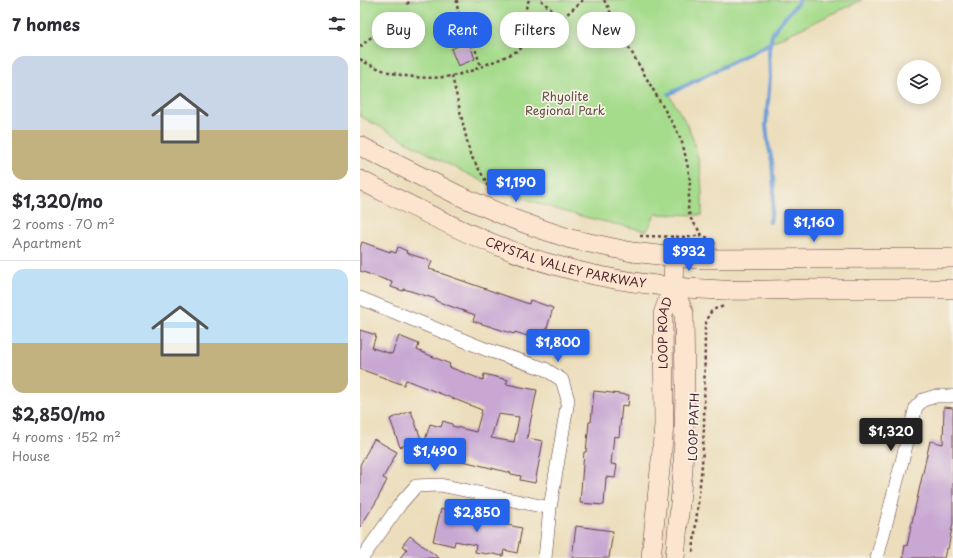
<!DOCTYPE html>
<html lang="en">
<head>
<meta charset="utf-8">
<style>
  :root { --surface:#fff; --page:#f2f2f3; --text:#2b2b33; --muted:#7c7c81; --line:#e1e1e2; --accent:#2563eb }
  body { margin:0; font-family:"Playpen Sans",sans-serif; background:var(--page); color:var(--text); height:100vh; display:flex; flex-direction:column; font-size:15px; white-space:nowrap }
  * { box-sizing:border-box; margin:0 }
  p { font-size:13px; color:var(--muted) }
  .icon { flex:none; width:22px; height:22px; fill:none; stroke:currentColor; stroke-width:2; stroke-linecap:round; stroke-linejoin:round }
  .map { position:relative; flex:1; overflow:hidden }
  .drawer { display:flex; flex-direction:column; background:var(--surface); width:360px }
  .drawer>* { flex:none }
  .top-card { position:absolute; left:12px; top:12px; width:380px; height:36px; display:flex; gap:8px }
  .fabs { position:absolute; left:537px; top:60px; display:grid; gap:8px }
  .fabs a { display:grid; place-items:center; width:44px; height:44px; border-radius:50%; background:var(--surface); box-shadow:0 2px 10px #0003; font-size:20px }
  .price { position:absolute; translate:-50% -34px; padding:0 9px; border-radius:4px; background:var(--accent); color:#fff; font-size:13px; line-height:26px; filter:drop-shadow(0 1px 2px #0008) }
  .price::after { content:''; position:absolute; left:50%; top:24px; width:12px; height:9px; margin-left:-6px; background:inherit; clip-path:polygon(0 0,100% 0,50% 100%) }
  .price.current { background:#222; color:#fff }
  ul { padding:0; list-style:none }
  li { display:grid; align-content:center; gap:8px; height:212px; padding:0 12px }
  li+li { border-top:1px solid var(--line) }
  li span { display:grid; place-items:center; height:124px; border-radius:12px; color:#555 }
  li>.icon { margin-inline-start:auto }
  span .icon { width:72px; height:72px; fill:#fffc; stroke-width:1 }
  li b { font-size:17px }
  h2 { display:flex; justify-content:space-between; align-items:center; height:48px; padding:0 12px; font-size:17px }
  .chip { padding:0 14px; border-radius:16px; background:var(--surface); box-shadow:0 2px 10px #0003; font-size:14px; line-height:36px }
  .chip.current { background:var(--accent); color:#fff }
  main { display:flex; flex:1; min-height:0 }
  .map>svg:first-child { display:block }
</style>
</head>
<body>
<main>
<section class="drawer">
<h2>7 homes<svg class="icon" aria-label="filters" viewBox="0 0 24 24"><path d="M4 7h16M4 17h16"/><circle cx="9" cy="7" r="2"/><circle cx="15" cy="17" r="2"/></svg></h2>
<ul>
<li><span style="background:linear-gradient(#c9d6e8 60%,#c2b280 0)"><svg class="icon" aria-label="home" viewBox="0 0 24 24"><path d="M3 11l9-7 9 7M6 9v11h12V9"/></svg></span><div><b>$1,320/mo</b><p>2 rooms · 70 m²</p><p>Apartment</p></div></li>
<li><span style="background:linear-gradient(#bfe0f5 60%,#c2b280 0)"><svg class="icon" aria-label="home" viewBox="0 0 24 24"><path d="M3 11l9-7 9 7M6 9v11h12V9"/></svg></span><div><b>$2,850/mo</b><p>4 rooms · 152 m²</p><p>House</p></div></li>
</ul>
</section>
<div class="map">
<svg width="593" height="558" viewBox="0 0 593 558">
  <rect width="100%" height="100%" fill="#f7f3e8"/>
  <filter id="ink" filterUnits="userSpaceOnUse"><feTurbulence type="fractalNoise" baseFrequency=".025" numOctaves="2"/><feDisplacementMap in="SourceGraphic" scale="8" xChannelSelector="R" yChannelSelector="G"/><feConvolveMatrix kernelMatrix="1 2 1 2 8 2 1 2 1" color-interpolation-filters="sRGB"/></filter>
  <filter id="wash" filterUnits="userSpaceOnUse"><feTurbulence type="fractalNoise" baseFrequency=".012" numOctaves="4" result="noise"/><feDisplacementMap in="SourceGraphic" scale="16" xChannelSelector="R" yChannelSelector="G"/><feGaussianBlur stdDeviation="0.9" result="paint"/><feColorMatrix in="noise" values="0 0 0 0 0 0 0 0 0 0 0 0 0 0 0 0 0 1.4 0 .05"/><feComposite in="paint" operator="in"/></filter>
  <g filter="url(#wash)">
    <rect width="100%" height="100%" fill="#ecdebc"/>
    <!-- green -->
    <path fill="#a5dc8c" stroke="#787e5c" d="M0 0H502L410 43 309 94C315 106 324 117 329 129 341 157 343 186 342 215L295 214 287 231C246 222 205 214 166 199 109 179 54 145 0 116Z"/>
    <g fill="none" stroke-linecap="round" stroke-linejoin="round">
      <!-- stream -->
      <path stroke="#6c9dd6" stroke-width="4" d="M309 94 410 43
        M410 222 413 204 414 192 412 161 408 143 406 125 410 77 409 50 412 35 417 26 429 13 440 0"/>
    </g>
    <g id="blocks">
      <!-- building -->
      <path fill="#c8a7d3" fill-rule="evenodd" d="M109 42 115 59 98 66 91 49Z
        M2 242 30 252V251L36 253 38 247 47 251 46 253 72 261 69 269 80 272V273L169 304 170 300 193 308 183 341 155 332 154 334 113 321 115 315 76 301V299L44 289 43 291 31 287 32 282 0 271V248Z
        M0 330 16 335 12 348 32 354 39 336 59 344 57 350 90 364 89 367 123 380 124 374 148 380 146 384 177 390 167 438 183 441 175 483 160 480 161 476 151 474V473L91 458 92 455 63 447 70 424 81 427 83 421 92 424V426L116 432 122 410 46 380 44 385 0 369ZM138 414 159 417 154 442 131 438Z
        M234 391 269 395 268 406 262 405 259 437 254 436 251 464 257 465 255 478 246 477 244 505 220 503 224 452H226L229 422H231Z
        M584 407 593 408V523L588 549H586L584 558H543L545 545 547 546 553 517 570 441 583 444Z
        M51 411 61 439 40 447 30 419Z
        M14 439 37 452 23 478 27 480 16 502 0 527V465Z
        M81 509 109 516V512L134 517 133 522 162 528 157 553 144 550 143 556 128 553 127 554 115 552 116 545 95 541 94 546 73 541Z
        M216 526 253 531 249 558H212Z
        M50 536 79 558H40L47 549 42 546Z"/>
    </g>
  </g>
  <g filter="url(#ink)">
    <use href="#blocks" fill-opacity="0" stroke="#623c41" stroke-width="1"/>
    <g fill="none" stroke-linecap="round" stroke-linejoin="round">
      <defs>
        <path id="street" d="M0 298 125 349 185 369 202 380 208 400 190 508 185 558
          M2 558 41 503 56 486 80 485 190 508
          M517 558 556 407 563 400 576 396H593"/>
        <g id="secondary">
          <path d="M0 146 100 196 153 219 181 229 211 239 272 252 335 259 593 258"/>
          <path id="s1" d="M0 180C64 212 128 247 198 266 251 281 307 288 362 290 391 291 420 290 448 289 496 289 545 289 593 289"/>
          <path d="M313 286 324 314 325 392 323 470 315 558"/>
          <path id="s2" d="M291 558 302 450 304 424 303 314 313 286 314 257"/>
        </g>
      </defs>
      <!-- street casing -->
      <use href="#street" stroke="#623c41" stroke-width="14"/>
      <!-- secondary casing -->
      <use href="#secondary" stroke="#623c41" stroke-width="20"/>
      <!-- path -->
      <path stroke="#623c41" stroke-width="2.5" stroke-dasharray="3 3" stroke-linecap="butt" d="M97 0C96 15 106 26 112 39 115 48 118 58 121 67
        M169 0C162 13 166 29 174 41
        M181 0 201 19
        M244 0 249 8 254 25 264 39 318 133 323 145 328 168 330 180 328 210 331 219 342 235 354 241 355 244
        M47 4 51 0
        M0 47 16 33
        M0 59C29 78 74 83 107 72 115 70 122 66 130 63 140 59 151 55 160 49 183 35 203 18 223 0
        M92 76 110 154 127 183 128 190
        M280 236 330 237 342 235
        M333 552 342 465 344 428 345 329C346 322 347 313 355 309 358 308 362 307 364 306"/>
      <!-- street -->
      <use href="#street" stroke="#fff" stroke-width="13"/>
      <!-- secondary -->
      <use href="#secondary" stroke="#fce5cf" stroke-width="19"/>
    </g>
  </g>
  <g text-anchor="middle" stroke-width="3.5" stroke-linejoin="round" paint-order="stroke">
    <!-- park labels -->
    <g font-size="12" fill="#614e43" stroke="#f7f3e8">
      <text x="205" y="101">Rhyolite<tspan x="205" dy="14">Regional Park</tspan></text>
    </g>
    <!-- street labels -->
    <g font-size="12" fill="#4a1f2b" stroke="#f7f3e8">
      <text dy="4" stroke="none"><textPath href="#s1" startOffset="223">CRYSTAL VALLEY PARKWAY</textPath></text>
      <text dy="4" stroke="none"><textPath href="#s2" startOffset="226">LOOP ROAD</textPath></text>
      <text transform="translate(334 427) rotate(-88)" y="4">LOOP PATH</text>
    </g>
  </g>
</svg>
<div class="fabs">
<a><svg class="icon" aria-label="layers" viewBox="0 0 24 24"><path d="M12 4l9 5-9 5-9-5zM3 14l9 5 9-5"/></svg></a>
</div>
<b class="price" style="left:156px;top:203px">$1,190</b>
<b class="price" style="left:454px;top:243px">$1,160</b>
<b class="price" style="left:329px;top:272px">$932</b>
<b class="price" style="left:198px;top:363px">$1,800</b>
<b class="price current" style="left:531px;top:452px">$1,320</b>
<b class="price" style="left:75px;top:472px">$1,490</b>
<b class="price" style="left:117px;top:533px">$2,850</b>
<div class="top-card">
<a class="chip">Buy</a>
<a class="chip current">Rent</a>
<a class="chip">Filters</a>
<a class="chip">New</a>
</div>
</div>
</main>
</body>
</html>
